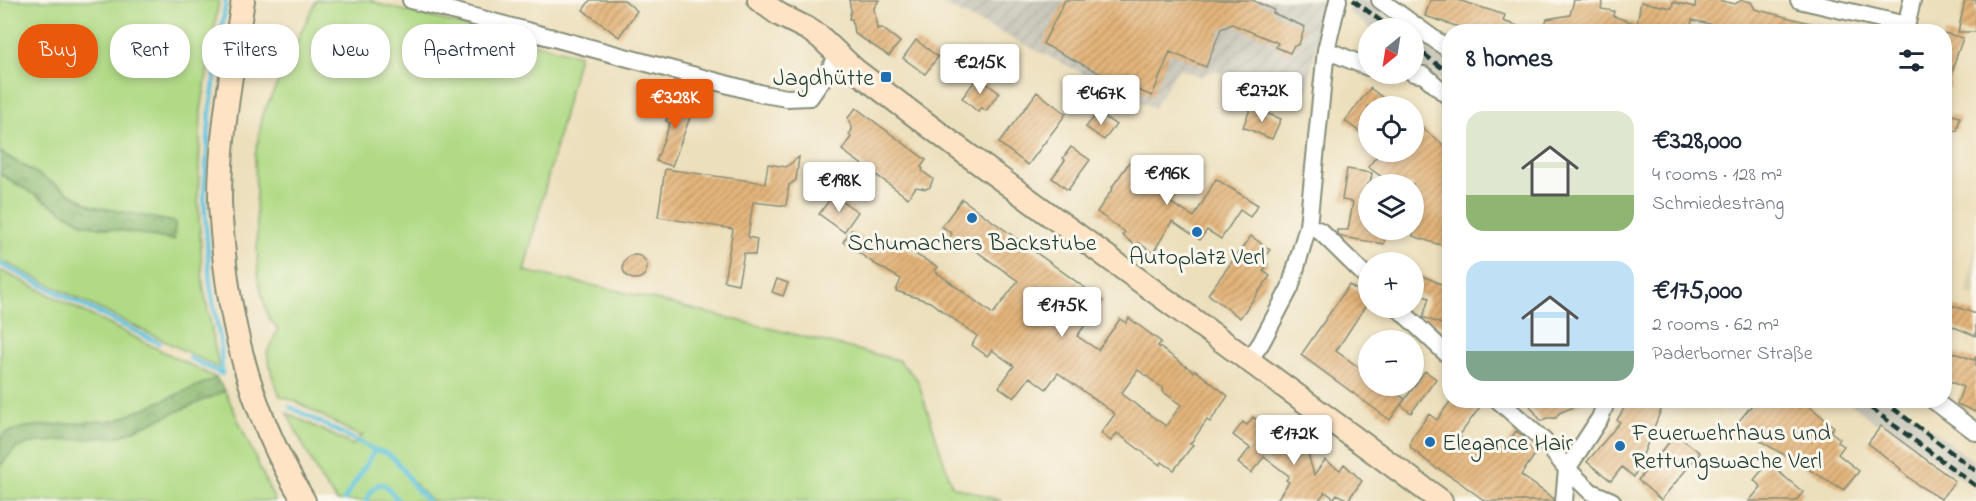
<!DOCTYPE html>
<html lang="en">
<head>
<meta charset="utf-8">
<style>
  :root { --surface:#fff; --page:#f2f2f3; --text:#1f2937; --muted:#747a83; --accent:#ea580c }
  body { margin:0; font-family:"Indie Flower",sans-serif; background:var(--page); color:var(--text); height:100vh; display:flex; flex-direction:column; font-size:22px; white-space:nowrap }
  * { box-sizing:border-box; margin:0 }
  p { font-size:20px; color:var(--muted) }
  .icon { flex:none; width:33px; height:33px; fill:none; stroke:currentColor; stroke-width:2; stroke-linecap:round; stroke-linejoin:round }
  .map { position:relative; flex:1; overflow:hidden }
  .drawer { position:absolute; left:1442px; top:24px; width:510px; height:384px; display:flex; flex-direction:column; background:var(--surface); border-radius:24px; box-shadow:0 3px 9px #0003 }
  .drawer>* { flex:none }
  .hud { position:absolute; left:18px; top:24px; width:570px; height:54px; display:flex; gap:12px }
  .needle { width:39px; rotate:210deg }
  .fabs { position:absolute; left:1358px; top:18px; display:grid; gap:12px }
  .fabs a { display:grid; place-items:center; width:66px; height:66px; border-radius:50%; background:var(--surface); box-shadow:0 3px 9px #0003; font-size:30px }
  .price { position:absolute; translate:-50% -51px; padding:0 14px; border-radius:6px; background:#fff; color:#222; font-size:20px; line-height:39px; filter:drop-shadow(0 2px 3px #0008) }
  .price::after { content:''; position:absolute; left:50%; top:36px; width:18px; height:14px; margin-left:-9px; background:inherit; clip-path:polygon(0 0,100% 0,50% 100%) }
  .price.selected { background:var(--accent); color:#fff }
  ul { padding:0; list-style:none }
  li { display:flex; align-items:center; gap:18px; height:150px; padding:0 24px }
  li span { display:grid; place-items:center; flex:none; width:168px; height:120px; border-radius:18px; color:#555 }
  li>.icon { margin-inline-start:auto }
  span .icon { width:72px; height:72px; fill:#fffc; stroke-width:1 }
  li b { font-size:26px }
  h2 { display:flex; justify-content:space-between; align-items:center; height:72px; padding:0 24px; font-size:26px }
  .tag { padding:0 21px; border-radius:24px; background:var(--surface); box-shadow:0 3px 9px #0003; font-size:21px; line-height:54px }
  .tag.selected { background:var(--accent); color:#fff }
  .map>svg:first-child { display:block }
</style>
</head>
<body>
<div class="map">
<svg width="1976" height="501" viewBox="0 0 1976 501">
  <defs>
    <pattern id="industrial-furrows" width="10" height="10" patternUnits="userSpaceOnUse" patternTransform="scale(1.5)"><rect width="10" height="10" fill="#c7c5b8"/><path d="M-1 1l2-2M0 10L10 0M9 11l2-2" fill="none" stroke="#aaaa9f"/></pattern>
    <pattern id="forest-crowns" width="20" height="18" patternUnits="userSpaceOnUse" patternTransform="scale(1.5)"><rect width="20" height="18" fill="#8cba72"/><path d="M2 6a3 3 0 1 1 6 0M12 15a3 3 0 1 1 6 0" fill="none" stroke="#72985e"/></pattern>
    <pattern id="building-hatch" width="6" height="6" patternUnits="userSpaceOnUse" patternTransform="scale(1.5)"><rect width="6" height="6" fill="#e4b57b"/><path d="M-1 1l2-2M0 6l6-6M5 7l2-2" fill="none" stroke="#b89466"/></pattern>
  </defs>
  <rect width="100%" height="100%" fill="#fbf7ec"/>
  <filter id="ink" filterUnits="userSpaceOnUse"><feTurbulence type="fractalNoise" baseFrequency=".0167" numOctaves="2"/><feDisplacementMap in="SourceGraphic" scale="12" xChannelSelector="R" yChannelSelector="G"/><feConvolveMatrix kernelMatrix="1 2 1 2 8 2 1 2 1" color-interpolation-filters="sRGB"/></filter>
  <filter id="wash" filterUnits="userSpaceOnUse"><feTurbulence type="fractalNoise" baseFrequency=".008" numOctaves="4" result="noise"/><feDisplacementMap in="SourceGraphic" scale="24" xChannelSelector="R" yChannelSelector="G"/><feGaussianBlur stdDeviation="1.35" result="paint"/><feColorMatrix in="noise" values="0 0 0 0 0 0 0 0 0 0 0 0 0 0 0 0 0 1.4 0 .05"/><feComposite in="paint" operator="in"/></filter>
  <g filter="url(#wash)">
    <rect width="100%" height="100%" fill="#ecdfbc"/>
    <!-- built -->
    <path fill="#d9d2b2" d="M1976 240V297L1967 294Z"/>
    <!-- industrial -->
    <path fill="url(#industrial-furrows)" d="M934 0H1327L1312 65 1307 95 1263 80 1245 84 1214 70 1201 77 1179 68 1153 108Z"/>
    <!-- railway -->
    <path fill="#c7c5b8" d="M1350 0H1366L1400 28H1370L1347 11Z
      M1413 38 1449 65V87L1413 60Z
      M1847 401H1895L1976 463V489L1880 420 1877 424Z"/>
    <!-- green -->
    <path fill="#b0da85" stroke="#688c5c" stroke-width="1.5" d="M0 0H219L201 111 198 197 203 285 219 368 0 260V174L84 224 174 240 175 222 92 206 0 152Z
      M316 0H371L382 5 579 55 524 271 619 291 898 360 917 379 952 486 1002 501H431L408 476 429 501H337L321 480 287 413 353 445 363 435 359 436 295 401 280 396 272 375 267 353 278 329 268 317 258 279 255 156 263 114Z
      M0 270 216 378 117 420 26 427 5 433 0 439Z
      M225 391 275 501H0V466L15 449 30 443 120 436Z"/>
    <!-- forest -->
    <path fill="url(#forest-crowns)" stroke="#567c53" stroke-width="1.5" d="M0 152 92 206 175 222 174 240 84 224 0 174Z
      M216 378 225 391 120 436 30 443 15 449 0 466V439L5 433 26 427 117 420Z"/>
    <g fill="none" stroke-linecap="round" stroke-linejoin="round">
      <!-- stream -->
      <path stroke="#62c5e0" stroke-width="4.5" d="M0 264 159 343
        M190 358 222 374 221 346 210 284 204 196 210 111 226 0
        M290 407 375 450C397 453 402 470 414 486 418 491 423 496 428 501
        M344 500 375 450
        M366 501 372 490 379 484 385 485 399 501"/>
    </g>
    <g id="blocks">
      <!-- building -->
      <path fill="url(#building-hatch)" fill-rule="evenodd" d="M590 0H624L637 11 619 37 583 10Z
        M849 0H879L874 8 877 29 882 28 900 42 889 56 854 33 852 19H849L851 10Z
        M1065 0H1252L1274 10 1273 13 1305 27 1299 44 1293 47 1290 53 1276 47 1278 43 1232 24 1221 29 1206 67 1170 52 1152 96 1107 77 1043 44Z
        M1430 0H1458L1505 15 1503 21 1526 29 1525 32H1473L1450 24 1425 16Z
        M1574 0H1603L1601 9 1614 11 1613 16 1637 24 1641 2 1672 8 1673 2 1695 7 1696 0H1718L1735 4 1742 0 1751 2 1755 9 1762 11 1826 27V32H1769L1747 26 1746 32H1733V29L1692 20 1690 32H1542L1547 19 1570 15Z
        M1965 0H1976V32H1958Z
        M1944 33 1963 38 1955 61 1949 88H1944Z
        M916 40 938 57 925 74 903 58Z
        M978 77 999 93 986 111 981 107 978 112 962 98Z
        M1370 88 1394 106H1368V138L1345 121Z
        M1037 92 1066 114 1028 165 999 143Z
        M675 97 695 104 672 166 656 161 670 123 666 121Z
        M1251 107 1281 119 1272 139 1243 127Z
        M856 108 926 160 921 167 923 169 922 171 933 179 930 187 926 189 916 187 908 198 842 150 851 137 849 135 852 130 848 118Z
        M1098 112 1116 125 1104 140 1086 127Z
        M1944 113 1960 117 1957 131 1944 129Z
        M1413 121 1449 149V248L1413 236V184H1392L1368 167 1380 152H1413Z
        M1071 147 1090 160 1068 190 1052 178 1065 160 1063 158Z
        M799 157 796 180 789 185 786 206 753 202 748 237 757 239 755 255 744 253 738 284 724 281 733 229 658 217 665 169 765 183 768 164 786 167Z
        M1159 159 1186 176 1171 203 1194 217 1216 179 1258 205 1250 217 1240 210 1221 239 1207 230 1200 240 1172 221 1153 253 1139 243 1136 246 1122 235 1125 232 1097 212 1113 188 1112 187 1131 160 1144 170 1147 165 1153 169Z
        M1347 169 1372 173 1370 184H1368V230H1386L1384 244 1342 237 1337 233V230H1348L1353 202 1342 200Z
        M833 195 858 212 844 232 819 214Z
        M962 199 1103 301 1077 336 1098 350 1120 319 1126 323 1129 318 1161 342 1158 346 1194 372 1195 370 1228 396 1210 422 1207 420 1190 444 1193 445 1174 470 1162 462 1160 465 1117 433 1111 441 1101 433 1115 414 1058 373 1046 389 1030 377 1014 398 999 387 1014 366 992 350 987 356 972 345 977 336 930 302 896 291 901 279 875 264 843 242 851 230 883 252 888 241 894 245 895 243 938 267 935 271 993 314 1018 281 965 243 958 253 946 243 952 234 942 226ZM1138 370 1164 389 1162 391 1181 405 1166 426 1121 394Z
        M1251 236 1270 250 1262 260 1268 264 1263 271 1270 276 1240 318 1208 294Z
        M623 267a12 12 0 1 1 24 0a12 12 0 1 1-24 0Z
        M1418 274 1448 287 1443 300 1449 303V310L1444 325 1423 317 1429 298 1413 292Z
        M777 279 788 283 783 296 772 292Z
        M1349 285 1368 297V302L1336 351 1368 374V386H1386L1405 399 1390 420 1301 355Z
        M1951 305 1976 314V336L1944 323Z
        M1944 349 1974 360 1976 357V412L1957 404 1963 387 1944 379Z
        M1425 371 1436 379 1411 413 1401 405Z
        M1451 400H1485L1459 436 1483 454 1491 443 1502 451 1516 431 1524 437 1523 444 1536 453 1521 475 1554 499V501H1485L1455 479 1439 469H1437L1411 448 1410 442 1413 436 1429 414 1437 420Z
        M1526 400H1588V401L1559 413 1556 418H1547L1541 421Z
        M1632 400H1665L1634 477 1622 467 1611 481 1587 462 1620 422 1617 420 1627 403 1630 405Z
        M1756 400H1802L1834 427 1830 431 1840 439 1838 442 1844 446 1838 454 1859 471 1844 490 1735 426Z
        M1253 417 1297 450 1301 445 1307 450 1314 475 1325 460 1340 470 1344 464 1362 481 1348 500 1337 494 1334 498 1325 492 1318 501H1276L1289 482 1286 480 1289 476 1264 457 1251 473 1238 463 1250 448 1233 435 1243 422 1247 425Z
        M1881 426 1955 481 1941 499 1918 485 1900 470 1901 469 1868 443Z
        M1676 434 1700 453 1661 500 1638 480Z
        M1768 463 1803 492 1796 501H1749L1761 487 1754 480Z"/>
    </g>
  </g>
  <g filter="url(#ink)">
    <use href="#blocks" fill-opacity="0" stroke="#868e78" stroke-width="1.5"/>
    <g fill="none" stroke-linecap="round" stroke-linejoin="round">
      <defs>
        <path id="street" d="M411 0 763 94 787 98 810 97 840 54
          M1380 0 1449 50
          M1799 0 1906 25
          M1905 32 1912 0
          M1326 50 1368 67
          M1413 73 1424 75 1449 97
          M1308 226 1320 231 1368 278
          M1398 308 1449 356
          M1249 360 1261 343 1290 288 1308 226 1326 50 1338 0
          M1498 400 1545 442 1567 469 1591 492 1612 501
          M1933 400 1976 432
          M1564 501 1567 469 1600 418 1607 400"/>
        <path id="secondary" d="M243 0C233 65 220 132 220 198 220 213 222 229 223 243 231 337 255 420 304 501
          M759 0 780 15 808 29 820 37 855 70 957 147 1441 501"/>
      </defs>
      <!-- street casing -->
      <use href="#street" stroke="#868e78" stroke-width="20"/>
      <!-- secondary casing -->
      <use href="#secondary" stroke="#868e78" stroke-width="26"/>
      <!-- street -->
      <use href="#street" stroke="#fff" stroke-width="16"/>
      <!-- secondary -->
      <use href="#secondary" stroke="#fee4c5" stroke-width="22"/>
      <!-- rail -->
      <path stroke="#1f3d34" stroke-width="4.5" stroke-dasharray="9 4.5" stroke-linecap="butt" d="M1353 0 1390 28
        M1413 46 1449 73
        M1860 400 1976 486
        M1882 400 1976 471"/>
    </g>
  </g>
  <!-- markers -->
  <g fill="#1f6fb2" stroke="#fbf7ec" stroke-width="2">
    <rect x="880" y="71" width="12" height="12" rx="3"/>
    <circle cx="972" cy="218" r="6"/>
    <circle cx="1197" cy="232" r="6"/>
    <circle cx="1430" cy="442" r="6"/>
    <circle cx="1620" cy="446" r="6"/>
  </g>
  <g text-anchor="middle" stroke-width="6" stroke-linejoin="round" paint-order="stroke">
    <!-- poi labels -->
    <g font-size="24" fill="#1f3d34" stroke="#fbf7ec">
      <text x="874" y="85" text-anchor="end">Jagdhütte</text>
      <text x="972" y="250">Schumachers Backstube</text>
      <text x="1197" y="264">Autoplatz Verl</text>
      <text x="1632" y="440" text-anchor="start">Feuerwehrhaus und<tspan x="1632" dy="28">Rettungswache Verl</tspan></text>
      <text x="1442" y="450" text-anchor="start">Elegance Hair</text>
    </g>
  </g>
</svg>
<div class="fabs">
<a><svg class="needle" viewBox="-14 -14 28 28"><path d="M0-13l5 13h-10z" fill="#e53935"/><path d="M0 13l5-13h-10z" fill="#747a83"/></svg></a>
<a><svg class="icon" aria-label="locate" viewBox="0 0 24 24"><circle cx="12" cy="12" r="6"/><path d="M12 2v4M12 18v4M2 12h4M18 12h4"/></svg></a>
<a><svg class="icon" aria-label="layers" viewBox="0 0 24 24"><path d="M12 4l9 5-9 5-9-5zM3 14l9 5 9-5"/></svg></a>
<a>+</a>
<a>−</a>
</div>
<b class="price" style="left:980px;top:95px">€215K</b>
<b class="price" style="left:1262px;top:123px">€272K</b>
<b class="price" style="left:1101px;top:126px">€467K</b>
<b class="price selected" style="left:675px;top:130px">€328K</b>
<b class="price" style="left:1167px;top:206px">€196K</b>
<b class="price" style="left:839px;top:213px">€198K</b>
<b class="price" style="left:1062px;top:338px">€175K</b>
<b class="price" style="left:1294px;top:466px">€172K</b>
<div class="hud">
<a class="tag selected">Buy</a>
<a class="tag">Rent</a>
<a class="tag">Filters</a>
<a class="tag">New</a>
<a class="tag">Apartment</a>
</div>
<section class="drawer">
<h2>8 homes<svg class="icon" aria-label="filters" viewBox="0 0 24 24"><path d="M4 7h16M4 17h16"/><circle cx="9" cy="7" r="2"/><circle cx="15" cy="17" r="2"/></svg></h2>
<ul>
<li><span style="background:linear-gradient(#dfe7d0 70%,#8fb573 0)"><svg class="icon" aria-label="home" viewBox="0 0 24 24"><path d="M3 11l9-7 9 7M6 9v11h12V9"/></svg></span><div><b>€328,000</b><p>4 rooms · 128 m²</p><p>Schmiedestrang</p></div></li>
<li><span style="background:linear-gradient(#bfe0f5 75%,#7fa58c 0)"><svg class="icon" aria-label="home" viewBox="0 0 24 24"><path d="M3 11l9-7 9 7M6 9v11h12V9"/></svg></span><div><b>€175,000</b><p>2 rooms · 62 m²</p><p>Paderborner Straße</p></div></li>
</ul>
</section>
</div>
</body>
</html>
